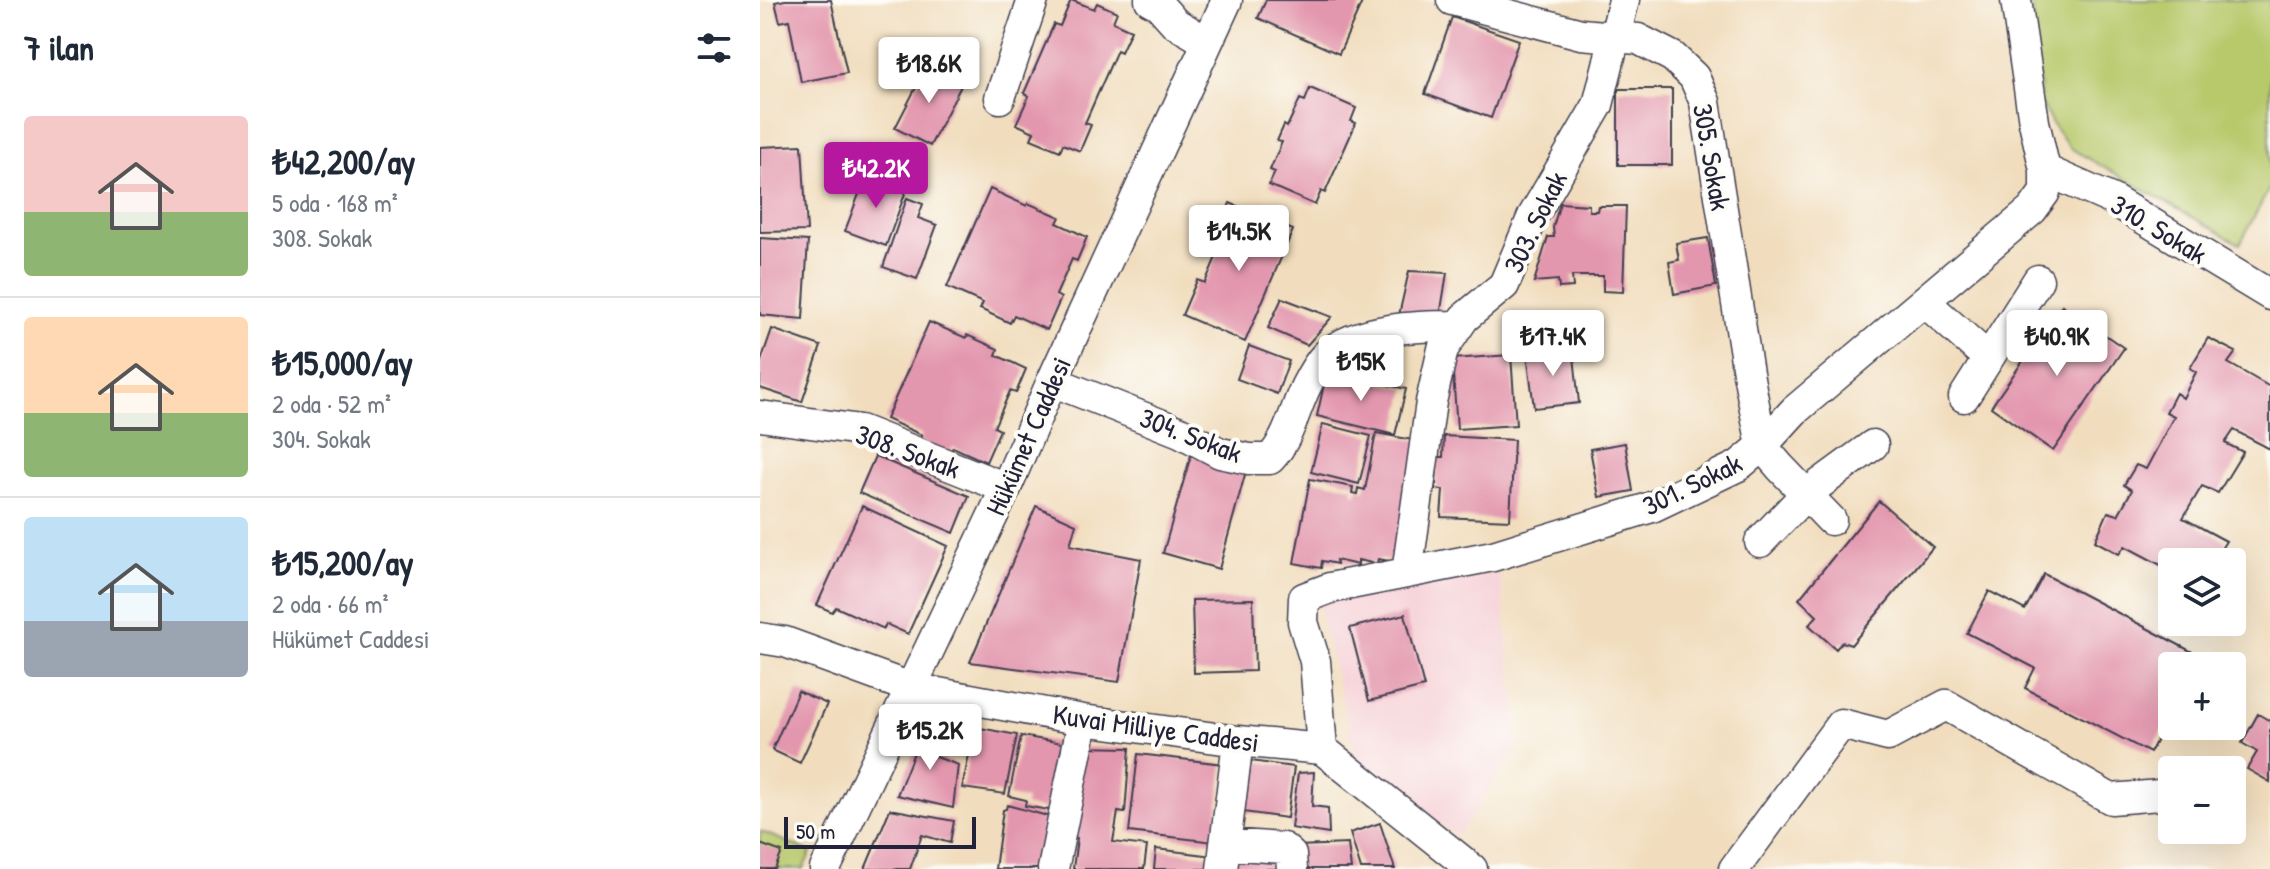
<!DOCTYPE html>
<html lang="tr">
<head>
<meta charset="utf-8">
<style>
  :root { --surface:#fff; --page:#f6f6f7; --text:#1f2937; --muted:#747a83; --line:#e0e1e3; --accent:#b5179e }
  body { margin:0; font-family:"Patrick Hand",sans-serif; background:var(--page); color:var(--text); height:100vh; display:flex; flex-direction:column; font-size:30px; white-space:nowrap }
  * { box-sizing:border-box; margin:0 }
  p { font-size:26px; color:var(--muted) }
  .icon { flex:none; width:44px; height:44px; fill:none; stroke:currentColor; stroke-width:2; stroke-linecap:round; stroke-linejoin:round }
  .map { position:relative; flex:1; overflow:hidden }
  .panel { display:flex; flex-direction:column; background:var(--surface); width:760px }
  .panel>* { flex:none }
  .buttons { position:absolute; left:1398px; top:548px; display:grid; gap:16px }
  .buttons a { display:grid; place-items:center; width:88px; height:88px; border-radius:8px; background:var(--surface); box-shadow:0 8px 32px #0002; font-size:40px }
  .scale { position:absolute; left:24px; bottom:20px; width:192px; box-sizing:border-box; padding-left:8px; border:4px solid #22223b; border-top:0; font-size:22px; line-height:28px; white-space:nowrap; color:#22223b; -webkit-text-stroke:6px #fdfcf7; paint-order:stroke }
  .price { position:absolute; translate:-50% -68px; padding:0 18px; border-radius:8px; background:#fff; color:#222; font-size:26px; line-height:52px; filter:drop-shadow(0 2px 4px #0008) }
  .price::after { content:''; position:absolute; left:50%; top:48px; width:24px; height:18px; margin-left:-12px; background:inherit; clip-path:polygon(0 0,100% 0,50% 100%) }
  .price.active { background:var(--accent); color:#fff }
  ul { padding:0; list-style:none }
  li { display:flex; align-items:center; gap:24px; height:200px; padding:0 24px }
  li+li { border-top:2px solid var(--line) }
  li span { display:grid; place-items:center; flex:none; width:224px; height:160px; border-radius:8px; color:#555 }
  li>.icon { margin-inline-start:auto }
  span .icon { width:96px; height:96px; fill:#fffc; stroke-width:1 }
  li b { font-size:34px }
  h2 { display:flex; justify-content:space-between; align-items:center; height:96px; padding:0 24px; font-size:34px }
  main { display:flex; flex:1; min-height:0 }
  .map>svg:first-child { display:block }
</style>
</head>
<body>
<main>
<section class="panel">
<h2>7 ilan<svg class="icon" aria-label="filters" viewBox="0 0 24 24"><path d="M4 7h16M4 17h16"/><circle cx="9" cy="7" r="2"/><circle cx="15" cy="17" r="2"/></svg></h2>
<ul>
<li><span style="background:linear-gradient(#f6c9c9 60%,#8fb573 0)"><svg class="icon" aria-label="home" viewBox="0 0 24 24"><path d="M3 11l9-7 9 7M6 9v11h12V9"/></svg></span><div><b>₺42,200/ay</b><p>5 oda · 168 m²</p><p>308. Sokak</p></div></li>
<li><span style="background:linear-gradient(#ffd9b3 60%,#8fb573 0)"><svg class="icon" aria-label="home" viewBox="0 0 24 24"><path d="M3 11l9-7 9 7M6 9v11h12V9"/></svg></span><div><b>₺15,000/ay</b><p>2 oda · 52 m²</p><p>304. Sokak</p></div></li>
<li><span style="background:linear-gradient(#bfe0f5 65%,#9aa5b1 0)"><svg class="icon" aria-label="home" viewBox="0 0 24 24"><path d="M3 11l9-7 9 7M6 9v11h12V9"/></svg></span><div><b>₺15,200/ay</b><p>2 oda · 66 m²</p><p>Hükümet Caddesi</p></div></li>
</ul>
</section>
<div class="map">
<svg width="1510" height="869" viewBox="0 0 1510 869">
  <rect width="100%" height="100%" fill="#fdfcf7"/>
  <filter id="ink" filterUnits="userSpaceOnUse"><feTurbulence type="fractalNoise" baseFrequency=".0125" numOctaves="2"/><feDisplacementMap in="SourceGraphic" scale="16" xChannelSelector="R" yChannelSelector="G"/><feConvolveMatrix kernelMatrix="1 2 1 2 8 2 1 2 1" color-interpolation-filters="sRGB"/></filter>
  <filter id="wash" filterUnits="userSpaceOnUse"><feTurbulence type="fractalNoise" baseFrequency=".006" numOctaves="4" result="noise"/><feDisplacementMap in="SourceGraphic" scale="32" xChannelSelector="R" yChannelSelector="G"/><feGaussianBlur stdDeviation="1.8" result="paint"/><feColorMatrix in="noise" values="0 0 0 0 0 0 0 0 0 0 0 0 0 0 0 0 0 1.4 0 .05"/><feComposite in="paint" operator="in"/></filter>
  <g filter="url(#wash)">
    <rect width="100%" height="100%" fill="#f1ddbd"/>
    <!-- built -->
    <path fill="#f6cfd6" d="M740 573 758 730 757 748 698 836 597 760 557 601Z"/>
    <!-- green -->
    <path fill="#b8c96c" stroke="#6d7654" stroke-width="2" d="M1272 0H1510V187L1480 244 1310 148 1294 127 1281 104Z
      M0 831 51 852 43 869H0Z"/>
    <g id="blocks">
      <!-- building -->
      <path fill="#e397ae" d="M25 0H71L87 73 41 82 29 20 20 22 15 2Z
        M311 0 334 9 337 3 357 12 353 22 371 30 361 52 357 50 325 123 331 125 320 151 303 144 300 151 271 139 274 132 256 124 269 96 264 93 294 24 300 26Z
        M506 0H603L579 54 498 18Z
        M692 17 759 40 731 118 665 94Z
        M168 64 203 82 170 146 135 128Z
        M550 88 596 108 591 121 596 123 565 193 561 191 555 205 509 185 515 172 510 170 522 142 517 141 524 125 527 127 540 99 545 101Z
        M858 89H912V165H858Z
        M42 145 47 231 0 232V147Z
        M107 173 147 188 126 246 85 231Z
        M230 189 267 206 268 203 300 217 297 223 327 237 317 261 312 259 296 295 301 298 287 330 254 315 250 323 220 309 223 303 187 287Z
        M147 198 163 204 158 218 177 225 157 279 123 267Z
        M470 203 533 230 485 342 422 315 437 280 445 283 465 236 458 233Z
        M800 203 829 205V211H837L838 206H866L863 292 843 291V276H812L813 287 799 288 798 280 774 282 788 237H794L793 227Z
        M0 238 48 241 43 319 0 315Z
        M948 238 956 286 914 294 909 262 919 260 916 243Z
        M649 271 687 273 680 316 639 315Z
        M522 298 572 317 547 345 508 328Z
        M1302 305 1364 348 1293 451 1231 407Z
        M169 322 206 338 207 335 238 349 236 355 266 369 256 393 250 391 234 427 240 430 226 462 193 447 189 455 159 441 162 435 126 419Z
        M12 329 61 346 42 402 0 388V364Z
        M1448 338 1476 352 1468 363 1510 387V449L1474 430 1465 443 1483 452 1458 493 1442 486 1423 518 1466 541 1453 562H1412V571L1365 546 1359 554 1335 541 1348 512 1358 515 1372 490 1364 485 1376 465 1386 469 1414 416 1406 412 1416 393 1423 398 1436 372 1430 368Z
        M489 346 529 361 517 394 477 379Z
        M813 347 819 403 774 408 767 353Z
        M751 355 756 425 697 429 692 359Z
        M567 371 646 389 635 435 557 416Z
        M563 424 611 436 599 484 551 472Z
        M616 433 658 441 635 562 618 559 617 564 598 560V565L576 560 577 564 562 561 561 568 534 563 550 479 593 487 592 493 597 494 598 488 605 490Z
        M684 436 754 440 750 520 681 517 683 490 676 489 677 457H683Z
        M865 443 873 491 839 497 830 449Z
        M431 455 486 471 459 569 403 553Z
        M115 456 209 496 194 533 99 493Z
        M1119 501 1173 547 1091 645 1082 642 1076 649 1049 625 1057 616 1039 599Z
        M102 506 188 546 148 634 126 624 124 629 76 607 72 612 57 605Z
        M276 506 316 524 310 545 381 559 359 682 210 662Z
        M1284 574 1440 656 1435 666H1412V711L1390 753 1265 688 1275 668 1207 633 1229 591 1265 610Z
        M493 599 495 671 434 673 432 600Z
        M645 614 664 687 609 701 590 628Z
        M38 691 67 704 40 763 12 750Z
        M1498 714 1510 721V782L1487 769 1497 752 1482 743Z
        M165 725 184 730 176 757 198 765 193 808 137 795Z
        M215 727 257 735 245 794 202 788Z
        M188 729 204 731 200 754 184 752Z
        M261 736 308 744 295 811 265 806 266 800 249 796Z
        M321 747 370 748 365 813 358 812 353 842 387 846 384 869H313L317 838 307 836Z
        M378 754 463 764 454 842 369 832Z
        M491 761 534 767 527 818 483 812Z
        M554 772 552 806 568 808 569 834 531 828 538 773Z
        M247 805 291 817 283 869H235L243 810 246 809Z
        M130 809 194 821 190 843 162 835 150 869H105Z
        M620 823 635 869H601L590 833Z
        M0 844 22 852 15 869H0Z
        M588 844 591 869H540L537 846Z
        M396 849 454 856 452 869H394Z
        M474 853 526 857 525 869H473Z"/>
    </g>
  </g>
  <g filter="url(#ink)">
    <use href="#blocks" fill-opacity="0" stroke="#413e4e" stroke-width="2"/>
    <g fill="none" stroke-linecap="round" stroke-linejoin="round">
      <defs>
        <path id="minor" d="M390 0 399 5 415 23 447 42
          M692 0 821 34 878 39 913 57 934 77 945 102 988 373 1002 446 1020 467 1071 520
          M240 98 273 0
          M1285 170 1353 200 1510 295
          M1165 302 1228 358
          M292 381 420 432 460 453 489 459H510C529 439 534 411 546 386 551 376 558 363 566 355 599 327 658 326 698 326
          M1204 397 1278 280
          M0 416 100 430 246 488
          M1000 542 1046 494 1113 445
          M647 573 671 402 683 349 704 318 744 285 773 216 838 105 864 0
          M0 638 25 642 151 688 323 720 478 741 562 749 712 869
          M562 749 555 661 543 622 544 598 570 588 733 556 892 507 978 466 1002 446 1034 411 1272 210 1285 192V170L1274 122 1256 0
          M465 844 523 848 531 855 532 869
          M65 869 246 488 292 381 467 0
          M293 869 323 720
          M462 869 478 741
          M974 869 1081 724 1128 736 1186 705 1351 799 1412 794"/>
      </defs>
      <!-- minor casing -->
      <use href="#minor" stroke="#413e4e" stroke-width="33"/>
      <!-- minor -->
      <use href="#minor" stroke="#fff" stroke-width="30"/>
    </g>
  </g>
  <g text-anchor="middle" stroke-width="8" stroke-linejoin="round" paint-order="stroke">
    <!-- street labels -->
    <g font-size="28" fill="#22223b" stroke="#fdfcf7">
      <text transform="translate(952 157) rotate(80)" y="10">305. Sokak</text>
      <text transform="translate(775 222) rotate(-64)" y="10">303. Sokak</text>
      <text transform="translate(1399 229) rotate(31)" y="10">310. Sokak</text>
      <text transform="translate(431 435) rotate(21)" y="10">304. Sokak</text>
      <text transform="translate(268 436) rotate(-66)" y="10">Hükümet Caddesi</text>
      <text transform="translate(148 451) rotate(20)" y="10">308. Sokak</text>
      <text transform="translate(932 484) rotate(-26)" y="10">301. Sokak</text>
      <text transform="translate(396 728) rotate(8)" y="10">Kuvai Milliye Caddesi</text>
    </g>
  </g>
</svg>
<div class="buttons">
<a><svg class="icon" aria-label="layers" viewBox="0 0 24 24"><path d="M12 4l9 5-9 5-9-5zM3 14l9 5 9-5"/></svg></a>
<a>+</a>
<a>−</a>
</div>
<div class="scale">50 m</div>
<b class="price" style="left:169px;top:105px">₺18.6K</b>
<b class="price active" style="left:116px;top:210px">₺42.2K</b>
<b class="price" style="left:479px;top:273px">₺14.5K</b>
<b class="price" style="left:793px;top:378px">₺17.4K</b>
<b class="price" style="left:1297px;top:378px">₺40.9K</b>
<b class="price" style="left:601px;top:403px">₺15K</b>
<b class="price" style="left:170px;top:772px">₺15.2K</b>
</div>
</main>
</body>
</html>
